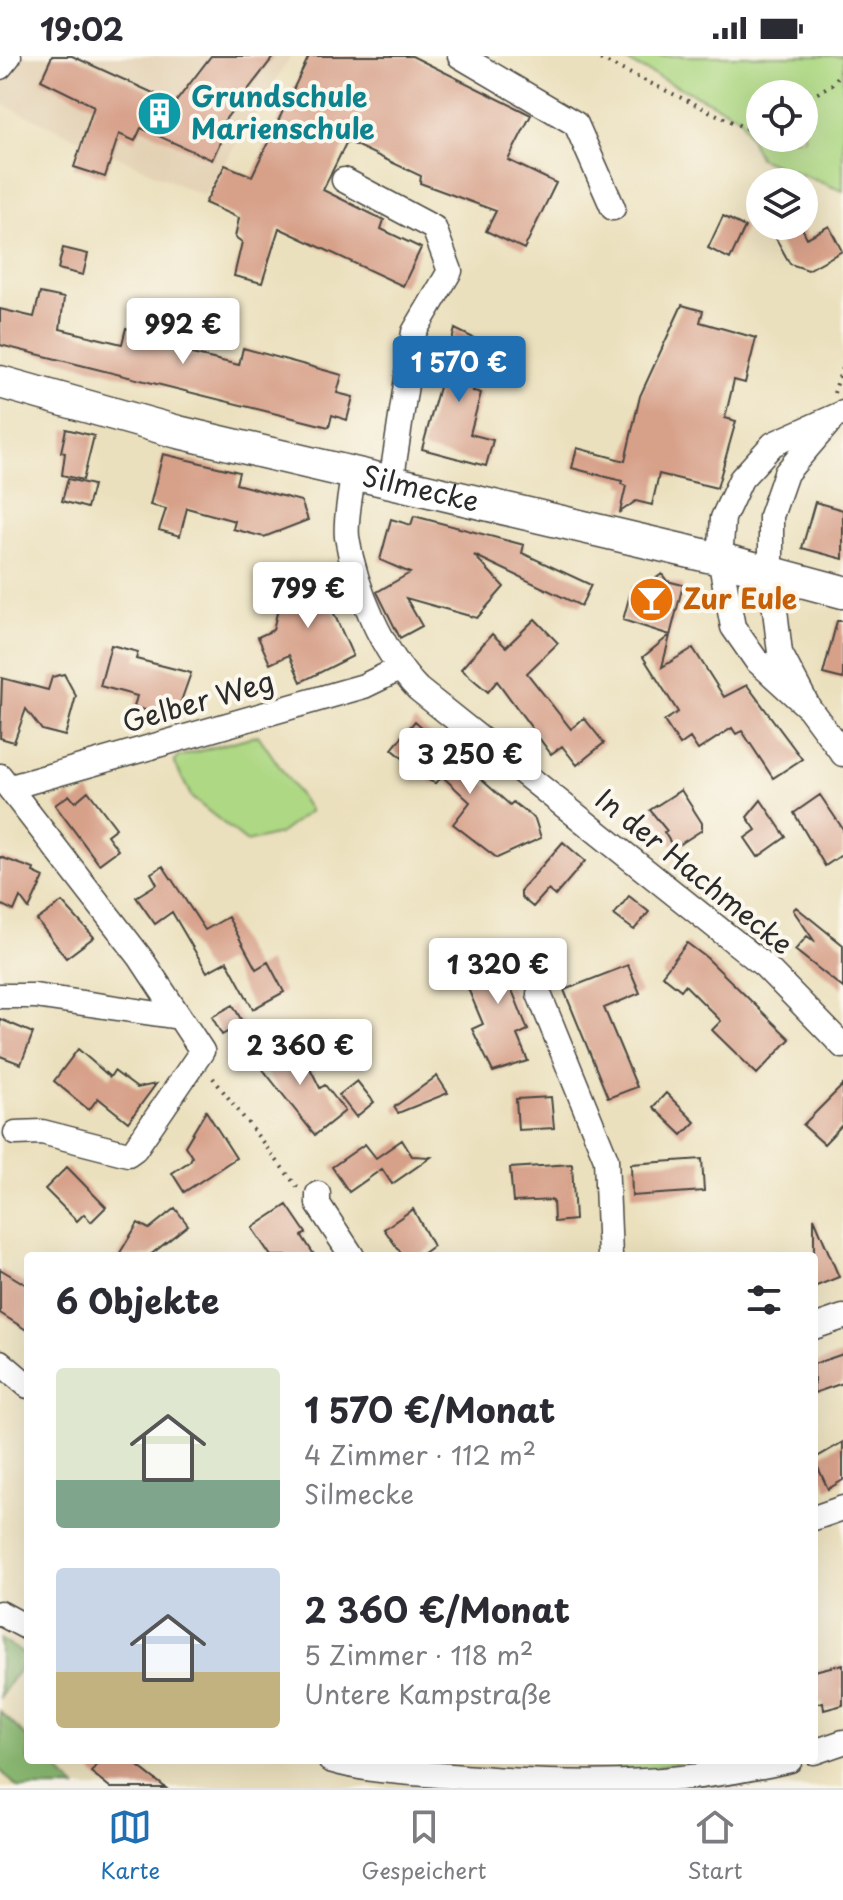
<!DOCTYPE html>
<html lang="de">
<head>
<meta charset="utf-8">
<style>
  :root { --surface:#fff; --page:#f7f7f7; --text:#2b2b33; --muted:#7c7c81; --line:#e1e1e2; --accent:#1f6fb2 }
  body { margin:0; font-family:"Playpen Sans",sans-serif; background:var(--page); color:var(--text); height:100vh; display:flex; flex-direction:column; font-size:30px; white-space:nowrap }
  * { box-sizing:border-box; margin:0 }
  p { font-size:26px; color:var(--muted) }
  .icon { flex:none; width:44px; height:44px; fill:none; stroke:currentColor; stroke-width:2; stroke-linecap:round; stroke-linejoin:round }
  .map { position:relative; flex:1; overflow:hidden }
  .sheet { position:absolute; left:24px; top:1196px; width:794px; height:512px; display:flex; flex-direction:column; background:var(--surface); border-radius:8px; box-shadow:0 8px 32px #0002 }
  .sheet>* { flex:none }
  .controls { position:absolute; left:746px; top:24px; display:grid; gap:16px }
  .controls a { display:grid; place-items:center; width:72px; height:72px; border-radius:50%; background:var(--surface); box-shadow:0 8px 32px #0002; font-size:40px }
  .price { position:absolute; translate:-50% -68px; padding:0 18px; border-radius:8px; background:#fff; color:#222; font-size:26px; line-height:52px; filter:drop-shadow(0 2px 4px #0008) }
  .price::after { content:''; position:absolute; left:50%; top:48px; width:24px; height:18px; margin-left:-12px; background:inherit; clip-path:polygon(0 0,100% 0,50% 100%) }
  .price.current { background:var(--accent); color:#fff }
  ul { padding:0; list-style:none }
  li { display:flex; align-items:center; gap:24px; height:200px; padding:0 32px }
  li span { display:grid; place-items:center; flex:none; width:224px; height:160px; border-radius:8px; color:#555 }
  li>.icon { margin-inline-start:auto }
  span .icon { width:96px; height:96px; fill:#fffc; stroke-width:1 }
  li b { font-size:34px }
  h2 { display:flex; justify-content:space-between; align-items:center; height:96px; padding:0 32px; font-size:34px }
  .status { display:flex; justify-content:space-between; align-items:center; height:56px; padding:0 40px; background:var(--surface); direction:ltr }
  .status svg { height:22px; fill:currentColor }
  .tabs { display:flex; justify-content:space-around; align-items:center; height:112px; border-top:2px solid var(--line); background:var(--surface); font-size:22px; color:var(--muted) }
  .tabs a { display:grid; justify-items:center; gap:4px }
  .tabs .current { color:var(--accent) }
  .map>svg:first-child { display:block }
</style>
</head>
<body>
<div class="status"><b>19:02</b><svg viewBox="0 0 49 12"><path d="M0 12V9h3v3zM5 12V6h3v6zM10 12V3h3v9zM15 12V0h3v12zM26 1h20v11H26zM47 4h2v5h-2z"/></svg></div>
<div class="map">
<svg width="843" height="1732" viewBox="0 0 843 1732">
  <rect width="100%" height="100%" fill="#fbf7ec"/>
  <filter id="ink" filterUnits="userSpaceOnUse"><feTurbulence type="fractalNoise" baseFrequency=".0125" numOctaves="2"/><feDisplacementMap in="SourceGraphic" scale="16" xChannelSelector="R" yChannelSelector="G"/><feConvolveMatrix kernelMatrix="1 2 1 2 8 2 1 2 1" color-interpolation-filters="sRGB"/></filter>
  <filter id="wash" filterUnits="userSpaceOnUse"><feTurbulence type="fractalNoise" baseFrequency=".006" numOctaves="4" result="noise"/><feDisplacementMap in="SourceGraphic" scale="32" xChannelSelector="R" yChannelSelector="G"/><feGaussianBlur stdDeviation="1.8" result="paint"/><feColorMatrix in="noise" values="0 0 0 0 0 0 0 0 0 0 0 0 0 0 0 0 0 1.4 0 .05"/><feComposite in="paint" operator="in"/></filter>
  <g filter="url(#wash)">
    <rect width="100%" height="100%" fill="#ebe0bd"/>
    <!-- built -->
    <path fill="#e3d1b4" d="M14 0H291L204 140 0 47V29Z"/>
    <!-- green -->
    <path fill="#aed884" stroke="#6c8258" stroke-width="2" fill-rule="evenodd" d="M616 0H843V135L759 102 740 61ZM804 38V82H760V38Z
      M258 679 310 755 279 778 247 786 192 742 174 706 178 701Z
      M616 1704H693L643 1714 616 1713Z"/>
    <!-- forest -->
    <path fill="#8ab872" stroke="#5a724e" stroke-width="2" d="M0 1583 28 1600 0 1641Z
      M0 1655 28 1683V1704H49L76 1732H18L0 1714Z"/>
    <g id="blocks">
      <!-- building -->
      <path fill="#d7a089" d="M52 0H72L175 47 211 0H274L221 69 227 71 212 104 141 72 135 85 119 78 105 121 74 111 94 50 41 24Z
        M309 0H412L531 59 508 104 556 127 524 193 486 175 496 155 420 127 421 120 347 85 323 134 384 164 381 173 421 192 403 230 279 172 262 227 234 220 242 186 235 181 239 162 205 147 225 109 252 120Z
        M723 160 745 171 730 203 708 192Z
        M769 170H801L807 182 829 170 842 195 808 214 790 208Z
        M63 192 88 198 83 219 58 213Z
        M40 237 64 242 60 273 122 288 126 272 148 278 150 271 174 276 170 293 239 309 243 292 342 319 337 337 353 341 347 364 332 359 329 371 0 289V253L34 261Z
        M682 249 703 255 700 266 756 282 745 327 734 324 725 362 736 365 717 432 659 418 652 449 636 445 620 456 626 430 621 428 622 425 572 412 577 392 625 405 640 340Z
        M455 273 492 291 473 335 481 337 470 378 493 384 486 410 422 393Z
        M66 373 94 380 83 424 62 419 65 397 61 396Z
        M163 398 239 416 236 428 301 445 308 464 264 481 233 473 235 465 187 452 180 480 159 474 166 453 150 449Z
        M68 423 93 429 87 452 62 445Z
        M815 446 843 454V503L802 492Z
        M414 460 524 489 522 497 591 529 581 550 474 499 504 531 477 562 406 542 422 570 400 582 377 536 410 517 380 504 391 463 411 469Z
        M662 518 667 525 683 529 662 611 693 592 724 641 747 629 802 703 773 722 742 675 736 678 732 672 698 694 690 682 680 689 664 665 678 656 643 601 670 579 623 564 632 531 649 535 652 525Z
        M332 520 343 546 331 551 353 600 301 626 289 599 270 608 258 581 273 574 281 540Z
        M535 563 558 587 527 617 571 673 584 662 604 687 577 709 562 690 551 698 497 625 488 636 461 613 492 578 506 591Z
        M837 565H843V623L823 618Z
        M111 589 138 596 136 603 191 617 175 662 134 651 137 640 100 630Z
        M64 618 76 640 65 680 42 674 26 653 14 686 0 682 2 622 48 634 52 621Z
        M415 665 510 749 513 746 535 763 541 782 497 802 453 768 470 746 443 721 435 727 430 725 392 693Z
        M681 734 702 767V774L674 792 664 776 667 775 650 754Z
        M88 735 116 772 107 779 118 794 99 808 55 749 69 739 75 746Z
        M820 739 843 773V798L825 810 794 757Z
        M761 744 786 781 758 801 745 782 756 774 747 761Z
        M563 786 585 805 555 840 548 834 533 851 521 841V834Z
        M0 801 34 813 33 816 44 821 29 853 20 841 14 855 0 848Z
        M163 810 205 874 228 861 256 913 268 906 284 936 253 953 227 905 207 916 172 856 155 868 136 841 157 828 151 817Z
        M629 840 649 856 634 874 614 859Z
        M62 846 94 881 66 902 37 864Z
        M796 851 843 889V932L795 894 807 880 815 886 793 854Z
        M687 887 707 902 790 983 757 1018 712 974 721 965 685 929 681 934 662 919Z
        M512 888 525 906 526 922 510 929 528 974 517 979 528 1005 493 1016 472 973 483 968 459 911Z
        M628 909 640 937 604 952 637 1031 608 1042 564 934Z
        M233 949 243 967 222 979 212 961Z
        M0 963 33 977 21 1008 0 1000Z
        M280 982 306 1015 310 1012 320 1032 325 1029 345 1055 315 1079 261 1011 265 1008 258 999Z
        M78 993 110 1021 114 1015 137 1032 156 1028 128 1066 98 1042 89 1054 54 1025Z
        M437 1020 448 1037 398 1057 394 1051Z
        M357 1025 374 1046 356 1061 339 1039Z
        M843 1029V1068L824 1088 803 1069Z
        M666 1037 695 1066 682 1079 653 1051Z
        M551 1041 554 1072 518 1074 516 1043Z
        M206 1055 236 1102 184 1136 172 1117 190 1105 192 1101 185 1090Z
        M402 1084 412 1100 431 1101 392 1128 382 1113 349 1136 332 1111 365 1088 376 1102Z
        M702 1103 704 1135 632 1140 631 1108Z
        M572 1108 575 1164 554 1166 553 1144 513 1146 510 1112Z
        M67 1111 106 1151 91 1166 84 1158 77 1165 45 1133Z
        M287 1149 306 1177 302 1180 315 1200H271L252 1172Z
        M175 1152 188 1169 149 1200H118L138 1167 149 1173Z
        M413 1153 433 1190 419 1200H403L384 1173Z
        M814 1162 839 1221 814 1231Z
        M0 1213 28 1230V1275L0 1257Z
        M843 1298V1327L814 1337V1308Z
        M843 1386V1424L828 1433 814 1403Z
        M843 1608V1649L824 1654 823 1646 814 1648V1615Z
        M100 1704H130L166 1732H111L91 1716Z"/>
    </g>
  </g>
  <g filter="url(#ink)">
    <use href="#blocks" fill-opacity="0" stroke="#484641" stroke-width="2"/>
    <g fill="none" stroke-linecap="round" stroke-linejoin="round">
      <defs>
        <path id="minor" d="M460 0 576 68 613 152
          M0 11 9 0
          M344 124 434 172 450 215 414 276 391 427
          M832 363 786 417 771 460V519L780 597 809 652 843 698
          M353 418C351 438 345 462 347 481 355 532 382 596 418 633L765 910 843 990
          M809 652 756 604 733 571 720 503 723 462 741 423 773 388 843 357
          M0 720 140 901 202 995 135 1093 128 1098 42 1076 16 1077
          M11 731 364 630 399 613
          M539 938 606 1103 610 1200
          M0 940H35L179 961
          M318 1138V1148L352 1200
          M814 1271 843 1261
          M0 1306 28 1330
          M814 1462 843 1452
          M0 1557 28 1572
          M814 1696 843 1686
          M330 1704C369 1716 411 1716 451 1720 571 1730 672 1732 790 1704"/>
        <g id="major">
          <path id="s1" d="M0 326 178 376 720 503 843 536"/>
        </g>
      </defs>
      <!-- minor casing -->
      <use href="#minor" stroke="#484641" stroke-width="27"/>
      <!-- major casing -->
      <use href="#major" stroke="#484641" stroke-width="35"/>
      <!-- path -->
      <path stroke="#484641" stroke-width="4" stroke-dasharray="2 6" stroke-linecap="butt" d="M593 0 747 73 760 70
        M804 46 832 28 843 15
        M834 337 843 309
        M213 1022 298 1132"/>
      <!-- minor -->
      <use href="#minor" stroke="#fff" stroke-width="24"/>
      <!-- major -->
      <use href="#major" stroke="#fff" stroke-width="32"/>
    </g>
  </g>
  <!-- icons -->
  <defs>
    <symbol id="building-disc" viewBox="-11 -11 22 22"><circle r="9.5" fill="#0f9aa8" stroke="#fbf7ec"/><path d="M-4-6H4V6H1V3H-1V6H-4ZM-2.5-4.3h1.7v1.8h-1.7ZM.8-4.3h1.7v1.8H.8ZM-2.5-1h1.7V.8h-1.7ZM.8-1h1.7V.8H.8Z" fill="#fff"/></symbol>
    <symbol id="bar-disc" viewBox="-11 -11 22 22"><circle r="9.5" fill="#e8710a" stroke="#fbf7ec"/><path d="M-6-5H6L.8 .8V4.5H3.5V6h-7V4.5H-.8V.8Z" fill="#fff"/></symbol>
  </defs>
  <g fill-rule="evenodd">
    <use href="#building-disc" x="134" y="32" width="51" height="51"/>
    <use href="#bar-disc" x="626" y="518" width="51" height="51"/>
  </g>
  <g text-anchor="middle" stroke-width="8" stroke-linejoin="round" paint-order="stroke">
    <!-- culture labels -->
    <g font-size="28" font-weight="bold" fill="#0d838f" stroke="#fbf7ec" text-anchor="start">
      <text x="191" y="51">Grundschule<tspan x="191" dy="32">Marienschule</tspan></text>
    </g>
    <!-- street labels -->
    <g font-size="28" fill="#2b2b2b" stroke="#fbf7ec">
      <text dy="10" stroke="none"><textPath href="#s1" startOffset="434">Silmecke</textPath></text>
      <text transform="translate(198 646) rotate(-16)" y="10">Gelber Weg</text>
      <text transform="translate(694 816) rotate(39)" y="10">In der Hachmecke</text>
    </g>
    <!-- food labels -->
    <g font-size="28" font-weight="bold" fill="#c56008" stroke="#fbf7ec" text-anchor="start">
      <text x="683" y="553">Zur Eule</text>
    </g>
  </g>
</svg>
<div class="controls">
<a><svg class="icon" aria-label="locate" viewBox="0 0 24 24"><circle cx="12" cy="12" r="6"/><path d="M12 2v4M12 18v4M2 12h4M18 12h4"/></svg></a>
<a><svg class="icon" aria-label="layers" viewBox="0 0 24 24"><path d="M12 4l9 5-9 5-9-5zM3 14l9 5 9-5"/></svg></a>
</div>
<b class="price" style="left:183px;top:310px">992 €</b>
<b class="price current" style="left:459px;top:348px">1 570 €</b>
<b class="price" style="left:308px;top:574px">799 €</b>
<b class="price" style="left:470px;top:740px">3 250 €</b>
<b class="price" style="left:498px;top:950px">1 320 €</b>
<b class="price" style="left:300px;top:1031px">2 360 €</b>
<section class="sheet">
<h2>6 Objekte<svg class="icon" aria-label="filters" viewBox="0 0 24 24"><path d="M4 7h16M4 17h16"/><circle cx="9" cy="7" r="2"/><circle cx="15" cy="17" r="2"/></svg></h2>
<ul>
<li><span style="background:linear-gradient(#dfe7d0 70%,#7fa58c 0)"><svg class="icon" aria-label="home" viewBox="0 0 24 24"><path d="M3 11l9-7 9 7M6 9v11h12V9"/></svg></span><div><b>1 570 €/Monat</b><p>4 Zimmer · 112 m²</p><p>Silmecke</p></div></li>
<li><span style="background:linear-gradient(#c9d6e8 65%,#c2b280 0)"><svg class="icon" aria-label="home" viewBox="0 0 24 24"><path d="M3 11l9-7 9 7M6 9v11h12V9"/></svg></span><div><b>2 360 €/Monat</b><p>5 Zimmer · 118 m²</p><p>Untere Kampstraße</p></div></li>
</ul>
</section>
</div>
<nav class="tabs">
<a class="current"><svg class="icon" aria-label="map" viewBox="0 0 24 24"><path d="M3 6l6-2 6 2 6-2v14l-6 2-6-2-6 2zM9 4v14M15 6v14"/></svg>Karte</a>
<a><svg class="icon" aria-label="saved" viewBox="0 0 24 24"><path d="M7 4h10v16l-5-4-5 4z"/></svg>Gespeichert</a>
<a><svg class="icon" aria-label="home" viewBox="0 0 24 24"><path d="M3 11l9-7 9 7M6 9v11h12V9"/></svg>Start</a>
</nav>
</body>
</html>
